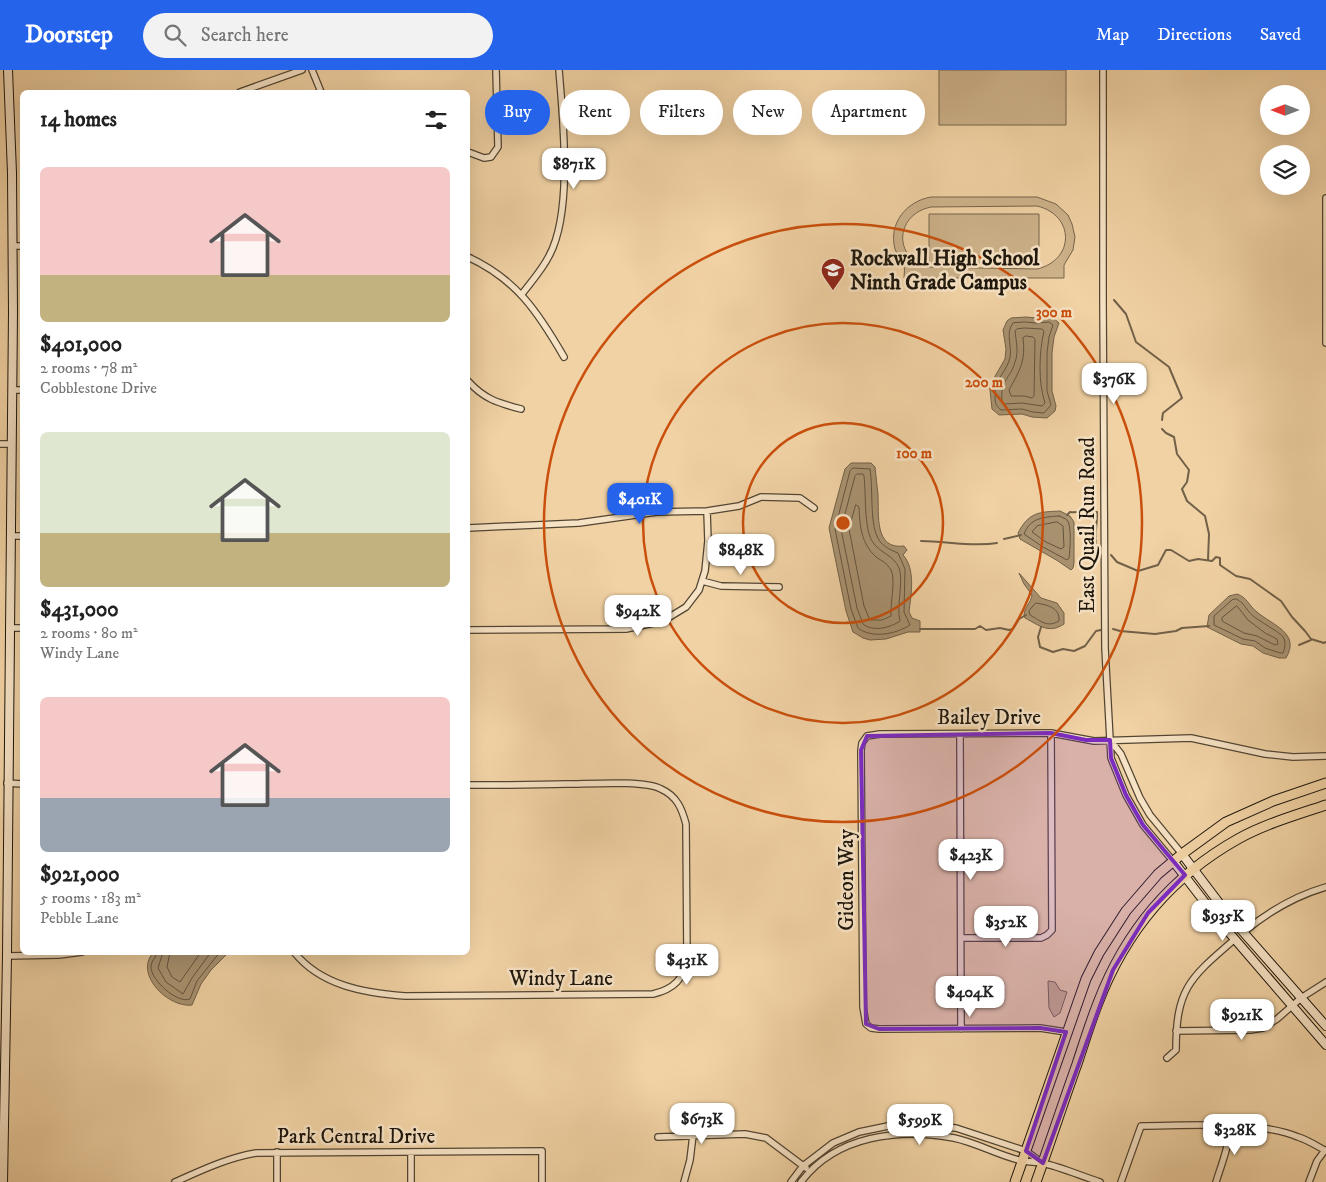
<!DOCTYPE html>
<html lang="en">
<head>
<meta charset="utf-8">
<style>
  :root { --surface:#fff; --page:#f2f2f2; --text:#222; --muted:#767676; --accent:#2563eb }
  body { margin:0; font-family:"IM FELL DW Pica",serif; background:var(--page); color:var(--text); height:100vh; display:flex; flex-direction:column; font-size:19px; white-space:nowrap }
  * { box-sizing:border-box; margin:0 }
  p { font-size:16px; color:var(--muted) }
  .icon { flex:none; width:28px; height:28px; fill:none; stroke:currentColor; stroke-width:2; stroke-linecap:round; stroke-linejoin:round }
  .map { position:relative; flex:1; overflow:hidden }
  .panel { position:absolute; left:20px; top:20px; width:450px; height:865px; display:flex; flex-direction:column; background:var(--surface); border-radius:8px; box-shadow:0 5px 20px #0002 }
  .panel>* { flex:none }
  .banner { position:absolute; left:485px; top:20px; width:475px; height:45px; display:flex; gap:10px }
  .needle { width:32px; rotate:270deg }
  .buttons { position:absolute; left:1260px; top:15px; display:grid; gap:10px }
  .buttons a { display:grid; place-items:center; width:50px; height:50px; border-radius:50%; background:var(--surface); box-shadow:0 5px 20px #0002; font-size:25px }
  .price { position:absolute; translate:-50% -42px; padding:0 11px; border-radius:10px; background:#fff; color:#222; font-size:16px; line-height:32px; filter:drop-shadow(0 1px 2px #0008) }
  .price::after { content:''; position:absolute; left:50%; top:30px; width:15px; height:11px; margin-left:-8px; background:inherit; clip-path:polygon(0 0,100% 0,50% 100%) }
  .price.on { background:var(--accent); color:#fff }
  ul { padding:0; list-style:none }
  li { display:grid; align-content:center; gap:10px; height:265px; padding:0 20px }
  li span { display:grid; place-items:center; height:155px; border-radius:8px; color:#555 }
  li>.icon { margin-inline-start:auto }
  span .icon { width:90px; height:90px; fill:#fffc; stroke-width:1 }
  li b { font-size:21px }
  h2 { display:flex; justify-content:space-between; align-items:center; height:60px; padding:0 20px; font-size:21px }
  .pill { padding:0 18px; border-radius:22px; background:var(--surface); box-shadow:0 5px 20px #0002; font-size:18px; line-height:45px }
  .pill.on { background:var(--accent); color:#fff }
  header { display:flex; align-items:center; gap:30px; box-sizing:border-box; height:70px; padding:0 25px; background:var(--accent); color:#fff }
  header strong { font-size:24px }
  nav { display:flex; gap:28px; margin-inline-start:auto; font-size:18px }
  .search { width:350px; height:45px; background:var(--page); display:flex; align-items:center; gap:12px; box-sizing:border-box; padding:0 18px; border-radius:28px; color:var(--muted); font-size:19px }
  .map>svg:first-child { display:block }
</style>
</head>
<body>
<header>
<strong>Doorstep</strong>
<div class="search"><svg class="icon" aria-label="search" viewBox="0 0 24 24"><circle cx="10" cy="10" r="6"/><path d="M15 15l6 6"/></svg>Search here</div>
<nav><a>Map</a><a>Directions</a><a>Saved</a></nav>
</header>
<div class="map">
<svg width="1326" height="1112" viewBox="0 0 1326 1112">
  <rect width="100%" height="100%" fill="#f1d2a4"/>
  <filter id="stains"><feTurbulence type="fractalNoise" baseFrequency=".004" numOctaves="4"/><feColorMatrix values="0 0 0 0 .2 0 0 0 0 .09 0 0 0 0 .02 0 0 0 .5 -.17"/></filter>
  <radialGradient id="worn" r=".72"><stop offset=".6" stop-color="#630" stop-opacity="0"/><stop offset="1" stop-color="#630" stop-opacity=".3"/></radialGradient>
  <!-- park -->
  <path fill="#cdb28a" stroke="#75644b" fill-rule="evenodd" d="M939 0H1066V55H939Z
    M931 127H1037L1056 134 1068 145 1072 154 1075 167 1073 180 1064 195V208H904C904 204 905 200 904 196 903 190 897 185 895 179 888 153 907 131 931 127ZM931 137 1037 136C1075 145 1075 190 1037 199L925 197C892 184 897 144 931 137Z
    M929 144H1039V193H929Z
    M1048 911 1055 912 1060 920 1067 922 1060 943 1054 947 1049 938Z"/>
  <!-- water -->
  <path fill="#a99270" stroke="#716048" d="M1051 246 1059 253 1054 267 1052 283V321L1056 336 1055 341 1047 348 1032 347 1022 344 999 345 992 339 990 320V315L1005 289 1006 279 1003 260 1007 251 1011 248 1026 247 1036 248Z
    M851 393H871L875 397C876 406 877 415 878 425 879 444 874 480 904 476L907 480 903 485C916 499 911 525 909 542L912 548 920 551V562H908L886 569 870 570 863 568 853 562 846 541 829 458 845 399Z
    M1060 441 1070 446 1074 452V493L1073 498 1071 500 1058 491 1020 469 1018 463C1029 442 1039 442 1060 441Z
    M1019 503 1041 528 1057 533 1064 543V554C1049 564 1040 556 1025 548L1024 546C1024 537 1031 533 1032 525L1024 514Z
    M1237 524C1247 527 1249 536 1257 542 1272 555 1301 563 1286 588H1279L1263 583 1253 576 1241 574 1207 557 1209 545 1229 526Z
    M153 883V882L228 883 211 900 201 914 192 935C168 938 134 904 153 883Z"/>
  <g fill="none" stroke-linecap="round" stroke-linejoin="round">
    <!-- shore -->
    <path stroke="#63543e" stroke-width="1" d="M1025 252 1036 253 1049 252 1053 255 1049 267 1047 283V321L1051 335 1044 343 1033 342 1022 339 1001 340C996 336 995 333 995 327 994 310 1004 305 1009 291 1014 278 1004 264 1013 253Z
      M1025 258 1042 259 1044 261C1039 283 1038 312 1045 333L1042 336 1022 333 1004 334 1002 332C1000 309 1010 310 1015 292 1019 282 1016 271 1015 261L1017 259Z
      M1026 266 1033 267 1035 269 1034 326 1032 328 1024 326H1011L1009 320C1020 300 1026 291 1023 268Z
      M853 398 870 399C873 418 870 452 877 466 880 475 890 480 898 483L905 499 904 542 910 555C896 564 872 569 858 558L851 539 835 459 850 401Z
      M857 404H863L864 406C866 423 864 458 872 471 879 483 894 485 899 498 904 510 896 536 900 551 890 558 873 562 863 554L857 538 841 459 855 406Z
      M856 435 859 437C860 457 861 473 876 487 882 491 887 493 891 500 896 510 890 534 891 546L882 550H870L864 536 849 459Z
      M1059 446C1060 446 1066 449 1067 450 1072 455 1070 480 1069 488L1067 490 1043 477 1024 464C1030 448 1043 447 1059 446Z
      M1057 452 1063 456 1064 477 1061 479 1046 472 1032 462 1037 456Z
      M1236 529C1244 532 1246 540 1253 546 1259 551 1281 563 1283 567 1286 572 1285 578 1283 583H1280L1265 578 1255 571 1243 569 1214 555V546L1232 530Z
      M1036 533C1047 535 1060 537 1059 551 1047 558 1041 551 1030 545L1029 541Z
      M1237 536 1248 550 1265 563 1277 569 1278 574 1275 575 1257 566 1244 563 1222 551V548Z
      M157 882C156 888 151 891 151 897 151 910 177 934 190 929L197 911 220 882
      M163 882 158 898 166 912 183 924 192 908 211 882
      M170 882 167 897 172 907 180 912 201 882"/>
    <!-- stream -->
    <path stroke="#716048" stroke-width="2" d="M1114 230 1126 244 1136 272 1169 297 1182 328 1163 343 1162 350
      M1162 359 1166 363 1174 367 1177 384 1189 400 1187 412 1182 419 1187 431 1205 446 1209 464 1208 490
      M1067 445 1070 442C1080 443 1087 440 1097 442 1098 456 1091 472 1101 484
      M1004 469 1021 465
      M921 471C946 471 971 477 997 473
      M1111 485 1117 492 1138 501 1158 495 1166 480H1171L1189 491 1198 489 1212 491 1216 487 1220 488V495L1236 506 1250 509 1281 531 1292 547 1305 561 1311 569 1324 573 1326 572
      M1041 557 1038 567 1040 577 1053 582 1063 579 1074 581 1085 576 1096 561 1101 560
      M920 559H975L980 556 986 560 1000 558 1009 560 1013 559 1019 549 1026 545
      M1113 559 1120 561 1155 564 1176 561 1182 558 1209 556
      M1299 575 1311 570"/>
    <defs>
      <path id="street" d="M312 0 321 22
        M1103 0V232L1105 578 1111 688 1126 725 1143 755 1173 791
        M240 22 302 0
        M468 82 484 88 491 87 498 77 496 0
        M1326 128V273
        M13 176H22
        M468 187C516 209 538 242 564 287
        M522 224C531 212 542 200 549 186 573 142 563 50 559 0
        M468 311C484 329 498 333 521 339
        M12 320H22
        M0 374H11
        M468 458 579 453 657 442 707 441 739 436 761 427 800 428 814 438
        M10 466H22
        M702 511 721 516 779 517
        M9 558H22
        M468 560 626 559 663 551 686 537 699 520 705 501 708 471 707 441
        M960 664 961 959
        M1110 670 1121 684 1140 728 1150 745 1182 784
        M7 713 22 714
        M1244 862C1268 842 1295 826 1326 817
        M961 868H1041L1047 865 1052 860 1051 663
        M294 882C321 916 365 923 405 926L653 924C674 919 684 909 687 888L686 754C682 739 677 726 661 719 644 710 588 714 567 714 534 715 501 715 468 715
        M7 886 59 885 82 882
        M1176 961 1250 960 1263 958 1277 949 1301 928 1326 912
        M1066 962 1040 958 879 959 871 958 866 954 863 937 861 680 862 673 867 666 880 664 1051 663 1094 671 1191 668 1265 684 1293 687 1326 686
        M1167 988 1176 980C1176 918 1190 908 1235 869
        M658 1067 745 1064 766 1068 806 1098
        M175 1112C202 1100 227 1088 256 1083L542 1081V1112
        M277 1112V1082
        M411 1112V1082
        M684 1112 690 1090 693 1065
        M791 1112 803 1096 833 1073 859 1062 888 1056H933L956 1058 1026 1081 1041 1092
        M801 1112C836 1065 900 1058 954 1068 978 1073 999 1086 1023 1091 1029 1092 1036 1092 1042 1093 1061 1097 1081 1106 1100 1112
        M1121 1112 1141 1056C1185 1056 1258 1050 1298 1067 1308 1070 1317 1076 1326 1081
        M1216 1112C1222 1093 1229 1076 1230 1056
        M1309 1112 1317 1091 1325 1080"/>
      <path id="secondary" d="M1182 784 1229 846 1326 956
        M1173 791 1220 852 1326 975
        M3 1112 7 886 13 242 12 103 8 0"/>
      <path id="primary" d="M1015 1112 1086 909 1099 883 1126 841 1158 804 1182 784 1226 752 1273 731 1326 713
        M1036 1112C1050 1073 1063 1033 1077 994 1084 973 1090 953 1098 933 1125 862 1172 806 1238 769 1265 754 1296 745 1326 735"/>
    </defs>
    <!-- street casing -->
    <use href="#street" stroke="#524532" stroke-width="8"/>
    <!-- secondary casing -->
    <use href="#secondary" stroke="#1d160c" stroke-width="10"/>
    <!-- primary casing -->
    <use href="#primary" stroke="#1d160c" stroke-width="11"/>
    <!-- street -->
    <use href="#street" stroke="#f6e2c4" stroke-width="5.5"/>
    <!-- secondary -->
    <use href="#secondary" stroke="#f6e2c4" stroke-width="8"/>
    <!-- primary -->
    <use href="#primary" stroke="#f1d2a4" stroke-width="9"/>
  </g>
  <!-- marked area -->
  <path fill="#7b2cbf" fill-opacity="0.2" stroke="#7b2cbf" stroke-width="4" stroke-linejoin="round" d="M1051 663 1086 670H1110L1111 688 1126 725 1143 755 1185 805 1148 843 1113 900 1043 1093 1026 1081 1066 962 1040 958 879 959 866 954 861 680 867 666Z"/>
  <!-- distance rings -->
  <g fill="none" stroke="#ca4f0c" stroke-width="2.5">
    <circle cx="843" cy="453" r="100"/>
    <circle cx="843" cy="453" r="200"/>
    <circle cx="843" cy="453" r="299"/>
  </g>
  <!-- icons -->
  <defs>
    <symbol id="school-pin" viewBox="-11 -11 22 30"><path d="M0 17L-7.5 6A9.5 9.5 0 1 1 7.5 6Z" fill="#8f2418" stroke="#f6e2c4"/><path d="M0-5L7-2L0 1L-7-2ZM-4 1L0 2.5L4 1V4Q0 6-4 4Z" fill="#fff"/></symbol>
  </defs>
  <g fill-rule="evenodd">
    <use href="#school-pin" x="819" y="186" width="28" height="38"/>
  </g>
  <g text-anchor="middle" stroke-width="5" stroke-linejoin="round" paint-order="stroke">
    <!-- poi labels -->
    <g font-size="21" font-weight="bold" fill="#1d160c" stroke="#f6e2c4" text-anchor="start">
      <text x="850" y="195">Rockwall High School<tspan x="850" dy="24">Ninth Grade Campus</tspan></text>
    </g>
    <!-- street labels -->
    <g font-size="21" fill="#1d160c" stroke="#f6e2c4">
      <text transform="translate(1087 455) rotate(-90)" y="7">East Quail Run Road</text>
      <text x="989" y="654">Bailey Drive</text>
      <text transform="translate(846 810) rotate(-90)" y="7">Gideon Way</text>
      <text x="561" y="915">Windy Lane</text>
      <text x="356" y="1073">Park Central Drive</text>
    </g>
  </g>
  <circle cx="843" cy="453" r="8" fill="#ca4f0c" stroke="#f6e2c4" stroke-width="2.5"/>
  <g font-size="15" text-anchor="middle" font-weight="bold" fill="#ca4f0c" stroke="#f6e2c4" stroke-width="5" stroke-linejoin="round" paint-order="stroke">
    <text x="1054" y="247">300 m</text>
    <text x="984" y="317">200 m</text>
    <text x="914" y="388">100 m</text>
  </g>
  <rect width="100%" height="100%" filter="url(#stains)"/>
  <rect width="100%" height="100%" fill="url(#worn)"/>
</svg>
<div class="buttons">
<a><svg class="needle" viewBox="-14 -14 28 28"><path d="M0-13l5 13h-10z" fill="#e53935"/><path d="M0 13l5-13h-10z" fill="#767676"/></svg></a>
<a><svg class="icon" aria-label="layers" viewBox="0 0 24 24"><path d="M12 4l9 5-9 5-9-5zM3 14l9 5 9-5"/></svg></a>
</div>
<b class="price" style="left:574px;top:120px">$871K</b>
<b class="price" style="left:1114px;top:335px">$376K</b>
<b class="price on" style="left:640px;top:455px">$401K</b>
<b class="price" style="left:741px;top:506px">$848K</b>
<b class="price" style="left:638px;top:567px">$942K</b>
<b class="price" style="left:971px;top:811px">$423K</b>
<b class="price" style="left:1223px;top:872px">$935K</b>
<b class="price" style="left:1006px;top:878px">$352K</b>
<b class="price" style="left:687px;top:916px">$431K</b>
<b class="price" style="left:970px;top:948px">$404K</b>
<b class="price" style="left:1242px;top:971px">$921K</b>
<b class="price" style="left:702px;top:1075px">$673K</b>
<b class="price" style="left:920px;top:1076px">$599K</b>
<b class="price" style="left:1235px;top:1086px">$328K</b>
<div class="banner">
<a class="pill on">Buy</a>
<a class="pill">Rent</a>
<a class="pill">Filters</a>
<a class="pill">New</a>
<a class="pill">Apartment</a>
</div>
<section class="panel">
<h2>14 homes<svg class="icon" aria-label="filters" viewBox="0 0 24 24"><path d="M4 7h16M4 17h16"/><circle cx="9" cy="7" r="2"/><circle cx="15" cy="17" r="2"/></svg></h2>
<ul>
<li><span style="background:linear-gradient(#f6c9c9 70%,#c2b280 0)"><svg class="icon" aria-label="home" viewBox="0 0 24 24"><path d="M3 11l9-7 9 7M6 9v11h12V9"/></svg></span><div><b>$401,000</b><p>2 rooms · 78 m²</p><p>Cobblestone Drive</p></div></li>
<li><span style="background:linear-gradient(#dfe7d0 65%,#c2b280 0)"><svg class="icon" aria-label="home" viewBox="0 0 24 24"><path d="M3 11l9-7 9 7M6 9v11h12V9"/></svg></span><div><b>$431,000</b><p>2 rooms · 80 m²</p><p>Windy Lane</p></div></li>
<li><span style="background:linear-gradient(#f6c9c9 65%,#9aa5b1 0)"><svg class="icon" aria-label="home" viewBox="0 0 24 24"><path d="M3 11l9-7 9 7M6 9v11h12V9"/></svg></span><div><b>$921,000</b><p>5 rooms · 183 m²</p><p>Pebble Lane</p></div></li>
</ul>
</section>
</div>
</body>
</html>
